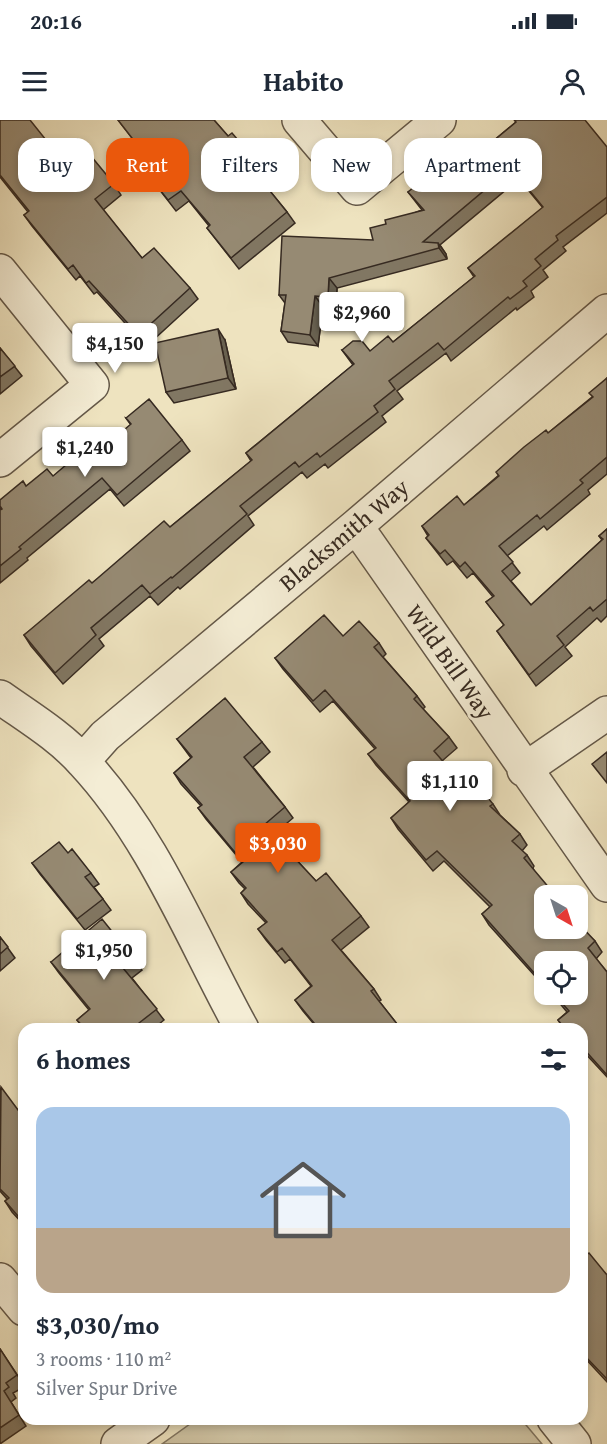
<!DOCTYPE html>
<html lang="en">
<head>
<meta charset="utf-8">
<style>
  :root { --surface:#fff; --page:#f2f2f3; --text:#1f2937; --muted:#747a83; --line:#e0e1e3; --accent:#ea580c }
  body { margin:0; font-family:"Gentium Book Plus",serif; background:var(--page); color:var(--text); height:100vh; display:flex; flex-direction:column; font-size:22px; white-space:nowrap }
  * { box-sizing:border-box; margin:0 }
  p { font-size:20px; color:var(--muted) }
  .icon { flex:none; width:33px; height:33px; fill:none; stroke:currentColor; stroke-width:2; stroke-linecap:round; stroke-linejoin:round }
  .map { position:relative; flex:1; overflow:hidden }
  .drawer { position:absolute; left:18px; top:903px; width:570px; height:402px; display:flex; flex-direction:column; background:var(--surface); border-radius:18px; box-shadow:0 3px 9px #0003 }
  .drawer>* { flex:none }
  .top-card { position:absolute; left:18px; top:18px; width:572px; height:54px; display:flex; gap:12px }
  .needle { width:39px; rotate:141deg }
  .buttons { position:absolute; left:534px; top:765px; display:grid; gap:12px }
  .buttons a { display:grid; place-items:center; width:54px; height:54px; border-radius:12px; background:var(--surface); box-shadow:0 3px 9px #0003; font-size:30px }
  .price { position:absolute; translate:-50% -51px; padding:0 14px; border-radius:6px; background:#fff; color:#222; font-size:20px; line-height:39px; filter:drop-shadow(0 2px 3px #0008) }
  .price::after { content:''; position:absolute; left:50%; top:36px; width:18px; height:14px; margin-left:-9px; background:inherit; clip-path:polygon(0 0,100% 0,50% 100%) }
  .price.selected { background:var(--accent); color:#fff }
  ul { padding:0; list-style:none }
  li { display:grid; align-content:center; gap:12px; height:318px; padding:0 18px }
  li+li { border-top:2px solid var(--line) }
  li span { display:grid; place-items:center; height:186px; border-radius:18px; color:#555 }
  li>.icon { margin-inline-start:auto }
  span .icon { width:108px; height:108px; fill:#fffc; stroke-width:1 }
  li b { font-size:26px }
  h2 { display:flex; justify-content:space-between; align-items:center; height:72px; padding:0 18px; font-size:26px }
  .tag { padding:0 21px; border-radius:18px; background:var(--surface); box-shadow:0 3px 9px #0003; font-size:21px; line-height:54px }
  .tag.selected { background:var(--accent); color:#fff }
  .status { display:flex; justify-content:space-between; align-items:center; height:42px; padding:0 30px; background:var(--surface); direction:ltr }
  .status svg { height:16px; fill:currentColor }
  header { display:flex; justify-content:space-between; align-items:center; height:78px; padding:0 18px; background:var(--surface); font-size:27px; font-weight:600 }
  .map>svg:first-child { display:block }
</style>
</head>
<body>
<div class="status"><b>20:16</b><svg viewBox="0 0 49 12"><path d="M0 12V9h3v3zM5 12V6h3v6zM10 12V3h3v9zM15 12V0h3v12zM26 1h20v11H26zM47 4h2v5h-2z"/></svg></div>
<header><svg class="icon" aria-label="menu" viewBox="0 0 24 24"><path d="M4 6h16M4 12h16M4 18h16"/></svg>Habito<svg class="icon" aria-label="person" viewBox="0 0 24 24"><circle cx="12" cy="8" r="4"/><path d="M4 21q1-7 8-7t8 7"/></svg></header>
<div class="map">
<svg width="607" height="1324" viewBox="0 0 607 1324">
  <rect width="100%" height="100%" fill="#eee3bf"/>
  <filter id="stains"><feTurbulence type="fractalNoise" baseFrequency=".00333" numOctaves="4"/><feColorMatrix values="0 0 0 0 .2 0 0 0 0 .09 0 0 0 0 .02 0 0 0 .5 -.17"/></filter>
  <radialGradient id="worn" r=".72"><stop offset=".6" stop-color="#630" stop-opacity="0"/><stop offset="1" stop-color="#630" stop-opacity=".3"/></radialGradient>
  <!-- green -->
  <path fill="#cfc4a4" stroke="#827762" stroke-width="1.5" d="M197 1299H521L542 1324H162Z"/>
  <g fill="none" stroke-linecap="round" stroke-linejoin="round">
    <defs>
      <path id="minor" d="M299 0 357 68 439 0
        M0 151 92 265 0 340
        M356 406 607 765
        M0 577C28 597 60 616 83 642 153 717 193 820 242 909
        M83 641 105 616 356 406 607 191
        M524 650 607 593
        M0 1160 24 1189
        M554 1299 574 1324
        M118 1324 153 1299"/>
    </defs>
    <!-- minor casing -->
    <use href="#minor" stroke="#645848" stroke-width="36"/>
    <!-- minor -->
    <use href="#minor" stroke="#f4edd5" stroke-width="33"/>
  </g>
  <!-- wall -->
  <path fill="#817763" stroke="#362a21" stroke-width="1.5" d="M0 0 58 35 114 64 121 75 103 90 142 138 190 168 198 179 151 222H142L97 172 94 174 80 156 76 160 32 106 24 95 28 92 0 57Z
    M118 0H214L228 16 250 34 257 45 252 49 287 92 295 103 239 149 207 108 209 106 189 81 176 91 152 60 160 54Z
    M514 0 607 27V93L563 127 566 131 543 150 548 157 531 171 534 177 517 190 516 188 451 241 446 233 397 271 403 279 382 296 386 302 328 348 325 344 307 358 302 352 248 396 254 405 180 469 178 467 158 485 150 476 99 519 104 526 63 564 31 526 24 515 92 463 170 407 251 341 246 333 353 245 342 230 370 231 393 222 474 157 468 148 543 88 519 59 440 125 446 134 447 139 337 168 336 188 323 187 318 226 288 222 281 211 285 183 279 175 373 120 386 104 422 90 408 72 437 56 462 47 516 2Z
    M225 220 236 269 174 283 166 272Z
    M0 228 22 256 0 274Z
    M607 258V354L588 370 590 374 547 410 544 406 507 436 520 453 511 461 531 485 602 420 599 416 607 409V496L601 502 597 498 565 527 572 536 536 566 497 511 504 505 486 482 493 477 473 453 467 458 453 441 447 445 426 418 428 416 422 406 464 385 548 313 592 277Z
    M126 298 182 320 190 331 124 386 110 369 27 438 28 440 0 463V390L1 389 0 387V380L26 366 80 347 131 305Z
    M343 516 379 523 386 534 383 537 417 576 425 587 423 589 449 617 457 628 442 641 466 668 493 684 500 695 520 714 527 725 522 731 527 735 534 746 533 748 544 776 595 821 602 832 596 839 607 852V957L582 930V909H564L558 900 567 892 552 874H578L544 842V866L489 805 482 794 490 787 444 741 433 751 398 709 391 698 409 682 376 645 368 634 375 629 333 581 320 592 283 549 275 538Z
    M177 619 262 622 270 632 253 647 285 687 293 698 273 715 316 761 361 796 369 807 341 830 374 869 381 880 379 881 401 909H318L303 891 295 880 311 866 290 839 285 843 266 820 258 809 266 803 248 784 241 773 245 769 239 763 231 752 242 742 206 699 198 688 201 686 181 664 174 653 191 638Z
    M68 733 91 753 99 764 94 767 111 790 85 810 40 754 32 743Z
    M0 817 15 838 0 851Z
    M134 839 142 850 132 858 164 900 153 909H84L77 900 89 890 59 853 51 842Z
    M0 968 24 998V1105L12 1092 5 1081 7 1079 0 1071Z
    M582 1133 585 1136 607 1155V1262L582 1235Z
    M0 1229 24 1265V1267L13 1273 16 1278 11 1282 26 1306 0 1324Z"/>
  <!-- shaded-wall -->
  <path fill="#696150" stroke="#362a21" stroke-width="1.5" d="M438 123 446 134 447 139 439 128Z
    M329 158 337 168 336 188 328 177Z
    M315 176 323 187 318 226 310 215Z
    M218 209 225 220 236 269 228 258Z"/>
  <!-- building -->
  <path fill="#968a73" stroke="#362a21" stroke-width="1.5" d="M0 0H30L58 35 77 19 114 64 95 79 142 138 154 128 190 168 143 211H135L89 161 86 163 73 145 68 149 24 95 29 91 0 55Z
    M118 0H214L228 16 232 13 250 34 244 39 287 92 231 138 207 108 210 105 181 71 168 80 152 60 160 54Z
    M515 0H585L607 27V77L556 116 558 120 535 139 541 146 523 161 527 166 510 179 508 177 444 230 438 223 389 261 395 269 374 286 378 292 320 337 317 333 299 347 295 342 240 386 247 394 172 458 171 457 150 474 142 465 91 508 96 515 55 553 24 515 89 460 92 463 164 401 170 407 252 340 246 333 354 244 342 230 353 221H362L370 231 388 216 393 222 475 156 468 148 543 87 511 48 423 122 438 123 439 128 329 158 328 177 315 176 310 215 281 211 286 175H279L282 116 373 120 370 108 386 104 385 100 424 90 408 72 433 51 437 56 457 40 462 47 516 2Z
    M218 209 228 258 166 272 155 223Z
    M0 228 15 246 0 257Z
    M607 258V337L580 360 583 363 540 399 537 395 499 426 513 442 502 451 531 485 603 419 599 416 607 409V479L593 491 590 487 557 516 564 525 529 555 497 511 504 505 486 482 494 476 465 442 460 447 445 430 440 434 426 418 429 415 422 406 457 376 464 385 499 356 496 352 524 327 546 310 548 313 593 277 589 273Z
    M149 279 182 320 117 375 102 358 19 427 21 429 0 446V390L2 389 0 386V380L23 361 26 366 47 349 53 356 73 339 80 347 131 304 126 298Z
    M324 495 343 516 359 501 379 523 374 527 417 576 414 579 449 617 434 631 466 668 474 661 493 684 490 686 520 714 512 721 527 735 524 738 556 776H544V808H578V803L595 821 588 828 607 852V955L582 927V909H565L558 900 569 891 554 874H578V842H544V864L482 794 492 785 437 731 426 740 391 698 410 681 368 634 376 628 325 570 313 581 275 538Z
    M225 578 262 622 244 637 285 687 264 705 316 761 326 753 361 796 332 820 374 869 371 871 401 909H319L295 880 312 866 282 828 277 832 258 809 267 802 241 773 246 768 231 752 243 742 198 688 202 685 174 653 192 637 177 619Z
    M607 632V663L592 644Z
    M59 722 68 733 72 729 91 753 85 757 103 779 77 799 32 743Z
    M102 799 134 839 123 848 157 889 139 903 144 909H85L77 900 90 889 51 842Z
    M0 817 8 827 0 834Z
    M1 967 24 998V1103L5 1081 9 1078 0 1069Z
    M582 1133 585 1136 589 1133 607 1155V1259L582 1233Z
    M0 1229 17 1255 6 1263 9 1267 4 1271 19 1295 0 1308Z"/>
  <g text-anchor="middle" stroke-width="6" stroke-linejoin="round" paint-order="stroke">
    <!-- street labels -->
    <g font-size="24" fill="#362a21" stroke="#f4edd5">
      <text transform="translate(344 415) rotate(-40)" y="8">Blacksmith Way</text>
      <text transform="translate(450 542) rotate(55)" y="8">Wild Bill Way</text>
    </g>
  </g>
  <rect width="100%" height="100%" filter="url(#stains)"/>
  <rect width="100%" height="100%" fill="url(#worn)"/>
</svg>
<div class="buttons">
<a><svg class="needle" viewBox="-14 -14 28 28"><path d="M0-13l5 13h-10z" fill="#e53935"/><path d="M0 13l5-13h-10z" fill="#747a83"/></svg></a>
<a><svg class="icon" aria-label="locate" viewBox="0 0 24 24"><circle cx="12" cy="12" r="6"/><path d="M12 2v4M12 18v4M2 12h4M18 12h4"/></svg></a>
</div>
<b class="price" style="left:362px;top:223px">$2,960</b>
<b class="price" style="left:115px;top:254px">$4,150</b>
<b class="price" style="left:85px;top:358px">$1,240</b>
<b class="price" style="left:450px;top:692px">$1,110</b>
<b class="price selected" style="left:278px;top:754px">$3,030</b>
<b class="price" style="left:104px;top:861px">$1,950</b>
<div class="top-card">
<a class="tag">Buy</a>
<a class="tag selected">Rent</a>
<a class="tag">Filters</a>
<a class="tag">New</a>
<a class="tag">Apartment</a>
</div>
<section class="drawer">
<h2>6 homes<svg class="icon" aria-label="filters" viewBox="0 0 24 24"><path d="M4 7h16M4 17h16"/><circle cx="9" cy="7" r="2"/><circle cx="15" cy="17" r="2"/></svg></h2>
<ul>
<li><span style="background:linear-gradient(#a9c7e8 65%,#b9a48a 0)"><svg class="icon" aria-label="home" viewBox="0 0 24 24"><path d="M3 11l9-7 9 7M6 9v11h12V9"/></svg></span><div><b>$3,030/mo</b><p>3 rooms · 110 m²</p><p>Silver Spur Drive</p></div></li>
</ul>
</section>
</div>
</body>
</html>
